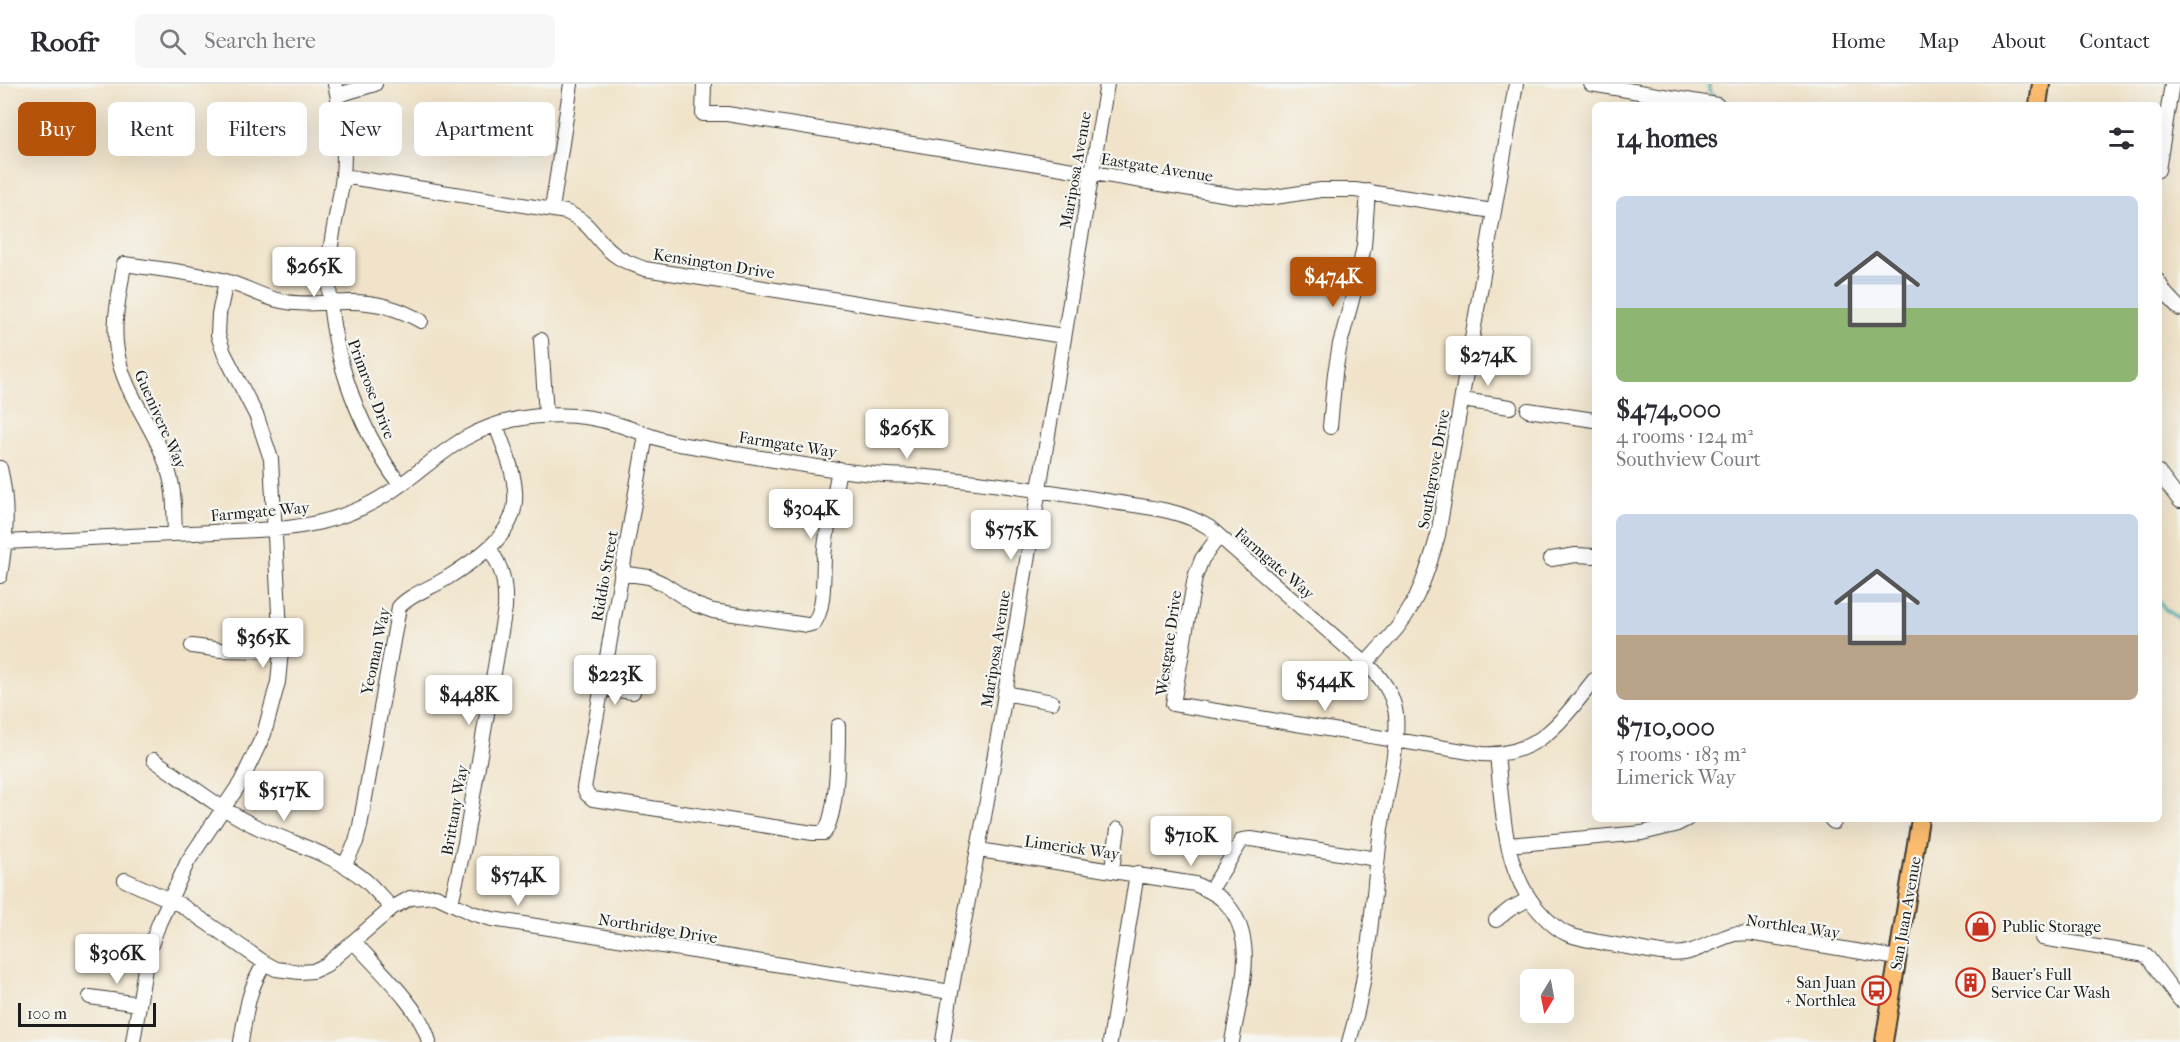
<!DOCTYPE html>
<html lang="en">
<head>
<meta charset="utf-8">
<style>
  :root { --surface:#fff; --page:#f7f7f7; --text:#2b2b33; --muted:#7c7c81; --line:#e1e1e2; --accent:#b45309 }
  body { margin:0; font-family:"IM FELL French Canon",serif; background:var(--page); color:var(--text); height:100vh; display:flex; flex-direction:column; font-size:22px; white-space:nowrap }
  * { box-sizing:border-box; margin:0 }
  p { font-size:20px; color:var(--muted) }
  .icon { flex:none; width:33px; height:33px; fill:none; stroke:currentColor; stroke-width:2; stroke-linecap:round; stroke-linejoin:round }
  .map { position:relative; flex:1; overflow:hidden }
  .details { position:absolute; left:1592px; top:18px; width:570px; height:720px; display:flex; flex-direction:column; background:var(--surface); border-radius:9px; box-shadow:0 6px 24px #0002 }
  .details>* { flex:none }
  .top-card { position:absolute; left:18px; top:18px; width:570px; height:54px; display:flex; gap:12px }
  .needle { width:39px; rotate:190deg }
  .fabs { position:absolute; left:1520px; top:885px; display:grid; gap:12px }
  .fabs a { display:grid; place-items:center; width:54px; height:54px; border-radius:9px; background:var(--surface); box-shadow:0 6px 24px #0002; font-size:30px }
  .scale { position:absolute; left:18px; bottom:15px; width:138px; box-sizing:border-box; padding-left:6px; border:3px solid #1c1c1c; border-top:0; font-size:16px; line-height:21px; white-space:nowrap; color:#1c1c1c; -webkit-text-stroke:4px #f6f6f2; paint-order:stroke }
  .price { position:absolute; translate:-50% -51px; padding:0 14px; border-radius:6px; background:#fff; color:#222; font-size:20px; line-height:39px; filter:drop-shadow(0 2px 3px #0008) }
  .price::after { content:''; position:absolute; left:50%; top:36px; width:18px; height:14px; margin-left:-9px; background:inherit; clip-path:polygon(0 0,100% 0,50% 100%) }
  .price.on { background:var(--accent); color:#fff }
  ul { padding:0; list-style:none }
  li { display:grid; align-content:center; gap:12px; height:318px; padding:0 24px }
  li span { display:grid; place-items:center; height:186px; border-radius:9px; color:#555 }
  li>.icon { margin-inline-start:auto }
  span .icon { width:108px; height:108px; fill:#fffc; stroke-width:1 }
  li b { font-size:26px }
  h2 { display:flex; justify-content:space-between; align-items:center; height:72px; padding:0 24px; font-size:26px }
  .tag { padding:0 21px; border-radius:9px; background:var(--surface); box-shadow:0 6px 24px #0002; font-size:21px; line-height:54px }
  .tag.on { background:var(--accent); color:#fff }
  header { display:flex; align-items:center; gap:36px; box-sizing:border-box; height:84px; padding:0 30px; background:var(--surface); border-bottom:2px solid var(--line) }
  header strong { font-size:28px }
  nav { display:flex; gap:33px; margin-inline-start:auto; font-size:21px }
  .search { width:420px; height:54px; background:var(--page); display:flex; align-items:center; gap:15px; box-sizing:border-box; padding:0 21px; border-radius:9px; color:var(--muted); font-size:22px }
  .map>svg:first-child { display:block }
</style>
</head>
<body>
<header>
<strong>Roofr</strong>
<div class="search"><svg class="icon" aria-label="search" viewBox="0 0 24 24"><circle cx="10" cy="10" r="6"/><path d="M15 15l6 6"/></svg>Search here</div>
<nav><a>Home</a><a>Map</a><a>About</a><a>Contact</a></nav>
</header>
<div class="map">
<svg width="2180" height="958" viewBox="0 0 2180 958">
  <rect width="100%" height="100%" fill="#f6f6f2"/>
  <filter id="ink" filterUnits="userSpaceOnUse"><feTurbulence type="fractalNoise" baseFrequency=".0167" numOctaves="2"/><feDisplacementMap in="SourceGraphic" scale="12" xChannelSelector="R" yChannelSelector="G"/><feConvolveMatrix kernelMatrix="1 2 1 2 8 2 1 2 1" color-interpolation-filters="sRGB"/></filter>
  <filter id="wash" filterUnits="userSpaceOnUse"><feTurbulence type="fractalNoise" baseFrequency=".008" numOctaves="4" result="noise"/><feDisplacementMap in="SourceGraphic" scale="24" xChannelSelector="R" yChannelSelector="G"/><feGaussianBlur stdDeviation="1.35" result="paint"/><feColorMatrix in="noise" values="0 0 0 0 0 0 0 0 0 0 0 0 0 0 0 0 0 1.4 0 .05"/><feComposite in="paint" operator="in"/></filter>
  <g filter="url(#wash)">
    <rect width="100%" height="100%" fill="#f0e3c9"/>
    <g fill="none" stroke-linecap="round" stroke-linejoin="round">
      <!-- stream -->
      <path stroke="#39aab5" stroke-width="3" d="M1709 0V7L1717 15
        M2158 516 2166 526 2180 536"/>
    </g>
  </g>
  <g filter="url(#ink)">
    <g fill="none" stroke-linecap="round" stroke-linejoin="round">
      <defs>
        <path id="minor" d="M335 0C342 30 346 60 343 91 340 122 330 151 329 182 327 259 355 339 400 401
          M704 0 703 30H727L1235 112 1268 114 1321 106H1355L1493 127
          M1591 0 1717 21
          M338 11 375 0
          M2158 86 2172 0
          M343 92 566 128C594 140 594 156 615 171 624 178 635 181 645 185L1063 252
          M552 125 571 0
          M2158 197 2165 209 2180 225
          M541 256 546 331
          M1462 316 1510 323
          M1528 326 1594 336
          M1330 343 1335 289 1340 260 1356 201 1364 162 1368 107
          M646 351 584 704 587 710 593 715 813 749H824C838 730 838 667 838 642
          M0 384C9 421 6 456 0 492
          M2158 388 2180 417
          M175 450C174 429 175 406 168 386 156 344 124 311 117 267 112 238 120 209 124 180 157 185 193 188 225 197 244 202 262 213 281 217 303 222 324 218 346 218 373 217 397 223 421 237
          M1219 452 1202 475 1195 493 1173 620 1482 670C1539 673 1562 636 1594 596
          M5 458 276 445C315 442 353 432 387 410 434 380 457 347 517 335 551 329 586 330 619 341 639 347 658 356 679 360 743 370 808 384 873 390 891 392 909 391 927 393 987 398 1047 407 1107 417 1142 423 1179 424 1210 444L1374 587C1386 600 1394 614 1396 631 1399 663 1386 712 1381 745 1372 816 1370 889 1349 958
          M1551 475 1576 471 1594 472
          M621 489 649 493 662 499 696 521 713 527 807 541 814 539C825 524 823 493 824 474 826 445 834 414 839 385
          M192 562 221 566 281 567
          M1366 579C1376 568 1387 556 1397 544 1418 518 1429 483 1438 451L1516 0
          M601 604 633 608
          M1005 609 1052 618
          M1497 671C1503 724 1502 785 1539 827 1547 836 1556 845 1567 850 1583 856 1599 858 1616 861 1637 864 1662 872 1684 869 1701 866 1714 856 1731 851 1736 849 1743 850 1749 849L1897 874
          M154 676C186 698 216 722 251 740 288 759 334 769 366 797 375 805 383 815 392 824
          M1831 735 1834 738
          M1508 761 1642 749 1675 741 1687 735
          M979 766 1195 800C1205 805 1218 810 1226 819 1260 857 1239 914 1232 958
          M344 782 356 758 360 742 399 523C411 510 431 504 447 494 477 475 519 449 515 408 514 385 503 362 496 341
          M1112 785 1118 745
          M125 796 181 821 265 879 276 885 300 888 313 887 326 881 392 824 410 814 436 812 472 829 492 835 951 908
          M1210 807 1242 756 1251 755 1377 775
          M451 819 465 759 505 524C506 499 503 485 489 464
          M1496 836 1510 825 1529 815
          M2042 854 2146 871 2180 916
          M354 858C377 884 422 925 429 958
          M90 913 139 920
          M133 958 147 872 159 839 188 777 241 698 264 650 278 598 281 567 271 375 257 333 224 269 218 251 219 230 226 197
          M241 958C246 928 248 905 265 879
          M943 958C956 869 976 782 991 694 1030 462 1067 231 1107 0
          M1110 958 1137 789"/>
        <path id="major" d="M2038 21 2041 0
          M1884 958 1920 735"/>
      </defs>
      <!-- minor casing -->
      <use href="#minor" stroke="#3c3a36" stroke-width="16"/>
      <!-- major casing -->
      <use href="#major" stroke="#3c3a36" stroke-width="20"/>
      <!-- minor -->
      <use href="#minor" stroke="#fff" stroke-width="14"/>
      <!-- major -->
      <use href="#major" stroke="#fcbd6f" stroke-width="16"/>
    </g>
  </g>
  <!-- icons -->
  <defs>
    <symbol id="shop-ring" viewBox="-11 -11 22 22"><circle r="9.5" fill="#f6f6f2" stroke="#c8321e" stroke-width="1.5"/><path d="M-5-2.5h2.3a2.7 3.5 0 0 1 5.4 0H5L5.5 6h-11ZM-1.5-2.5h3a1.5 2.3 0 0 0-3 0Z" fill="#c8321e"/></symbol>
    <symbol id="building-ring" viewBox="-11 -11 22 22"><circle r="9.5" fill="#f6f6f2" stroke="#c8321e" stroke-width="1.5"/><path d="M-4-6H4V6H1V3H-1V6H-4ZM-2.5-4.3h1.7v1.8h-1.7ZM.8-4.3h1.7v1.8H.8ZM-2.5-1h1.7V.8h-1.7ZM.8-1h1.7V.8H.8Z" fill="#c8321e"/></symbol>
    <symbol id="bus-ring" viewBox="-11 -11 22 22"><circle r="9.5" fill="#f6f6f2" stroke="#c8321e" stroke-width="1.5"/><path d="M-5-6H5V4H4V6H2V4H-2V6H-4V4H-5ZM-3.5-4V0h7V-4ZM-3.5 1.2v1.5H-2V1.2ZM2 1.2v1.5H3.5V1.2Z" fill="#c8321e"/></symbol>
  </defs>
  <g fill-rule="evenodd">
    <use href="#shop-ring" x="1964" y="826" width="33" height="33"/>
    <use href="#building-ring" x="1954" y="882" width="33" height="33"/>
    <use href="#bus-ring" x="1860" y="890" width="33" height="33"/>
  </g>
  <g text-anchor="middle" stroke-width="4.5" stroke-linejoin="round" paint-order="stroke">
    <!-- street labels -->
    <g font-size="16" fill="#1c1c1c" stroke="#f6f6f2">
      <text transform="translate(1157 83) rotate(9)" y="6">Eastgate Avenue</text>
      <text transform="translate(1075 86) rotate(-80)" y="6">Mariposa Avenue</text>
      <text transform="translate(714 179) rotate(9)" y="6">Kensington Drive</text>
      <text transform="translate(372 305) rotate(69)" y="6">Primrose Drive</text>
      <text transform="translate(161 335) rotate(66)" y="6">Guenivere Way</text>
      <text transform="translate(788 360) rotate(9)" y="6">Farmgate Way</text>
      <text transform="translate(1433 385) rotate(-80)" y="6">Southgrove Drive</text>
      <text transform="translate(260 427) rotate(-5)" y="6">Farmgate Way</text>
      <text transform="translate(1275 479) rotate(41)" y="6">Farmgate Way</text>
      <text transform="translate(604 492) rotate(-80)" y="6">Riddio Street</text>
      <text transform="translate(1168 559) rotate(-82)" y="6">Westgate Drive</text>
      <text transform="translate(995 565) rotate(-81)" y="6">Mariposa Avenue</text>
      <text transform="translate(375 567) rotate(-78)" y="6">Yeoman Way</text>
      <text transform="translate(454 726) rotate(-80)" y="6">Brittany Way</text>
      <text transform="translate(1072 763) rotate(8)" y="6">Limerick Way</text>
      <text transform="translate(1905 829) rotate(-80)" y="6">San Juan Avenue</text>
      <text transform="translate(1793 842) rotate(8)" y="6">Northlea Way</text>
      <text transform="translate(658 844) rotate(9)" y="6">Northridge Drive</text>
    </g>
    <!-- poi labels -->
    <g font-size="16" fill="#1c1c1c" stroke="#f6f6f2" text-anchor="start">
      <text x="2002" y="848">Public Storage</text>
      <text x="1991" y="896">Bauer's Full<tspan x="1991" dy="18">Service Car Wash</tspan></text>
      <text x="1856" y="904" text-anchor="end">San Juan<tspan x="1856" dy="18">+ Northlea</tspan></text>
    </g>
  </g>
</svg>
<div class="fabs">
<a><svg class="needle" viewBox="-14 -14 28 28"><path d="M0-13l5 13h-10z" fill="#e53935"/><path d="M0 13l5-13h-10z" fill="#7c7c81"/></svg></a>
</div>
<div class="scale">100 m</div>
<b class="price" style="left:314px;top:214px">$265K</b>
<b class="price on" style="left:1333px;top:224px">$474K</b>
<b class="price" style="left:1488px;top:303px">$274K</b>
<b class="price" style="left:907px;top:376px">$265K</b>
<b class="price" style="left:811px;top:456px">$304K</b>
<b class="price" style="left:1011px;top:477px">$575K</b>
<b class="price" style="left:263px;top:585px">$365K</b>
<b class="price" style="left:615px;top:622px">$223K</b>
<b class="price" style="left:1325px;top:628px">$544K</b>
<b class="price" style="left:469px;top:642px">$448K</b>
<b class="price" style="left:284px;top:738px">$517K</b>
<b class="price" style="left:1191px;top:783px">$710K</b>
<b class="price" style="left:518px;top:823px">$574K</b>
<b class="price" style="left:117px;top:901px">$306K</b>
<div class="top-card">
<a class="tag on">Buy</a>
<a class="tag">Rent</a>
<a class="tag">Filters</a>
<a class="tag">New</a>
<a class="tag">Apartment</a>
</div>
<section class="details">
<h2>14 homes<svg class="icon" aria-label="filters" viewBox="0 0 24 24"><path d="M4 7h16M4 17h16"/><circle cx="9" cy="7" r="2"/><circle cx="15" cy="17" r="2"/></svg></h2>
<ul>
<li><span style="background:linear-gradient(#c9d6e8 60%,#8fb573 0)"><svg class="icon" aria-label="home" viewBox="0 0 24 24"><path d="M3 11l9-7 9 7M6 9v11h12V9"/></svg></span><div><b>$474,000</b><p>4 rooms · 124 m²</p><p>Southview Court</p></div></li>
<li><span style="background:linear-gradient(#c9d6e8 65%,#b9a48a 0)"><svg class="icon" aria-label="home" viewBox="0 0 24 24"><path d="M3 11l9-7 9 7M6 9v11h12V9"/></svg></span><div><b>$710,000</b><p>5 rooms · 183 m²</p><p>Limerick Way</p></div></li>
</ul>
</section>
</div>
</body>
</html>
